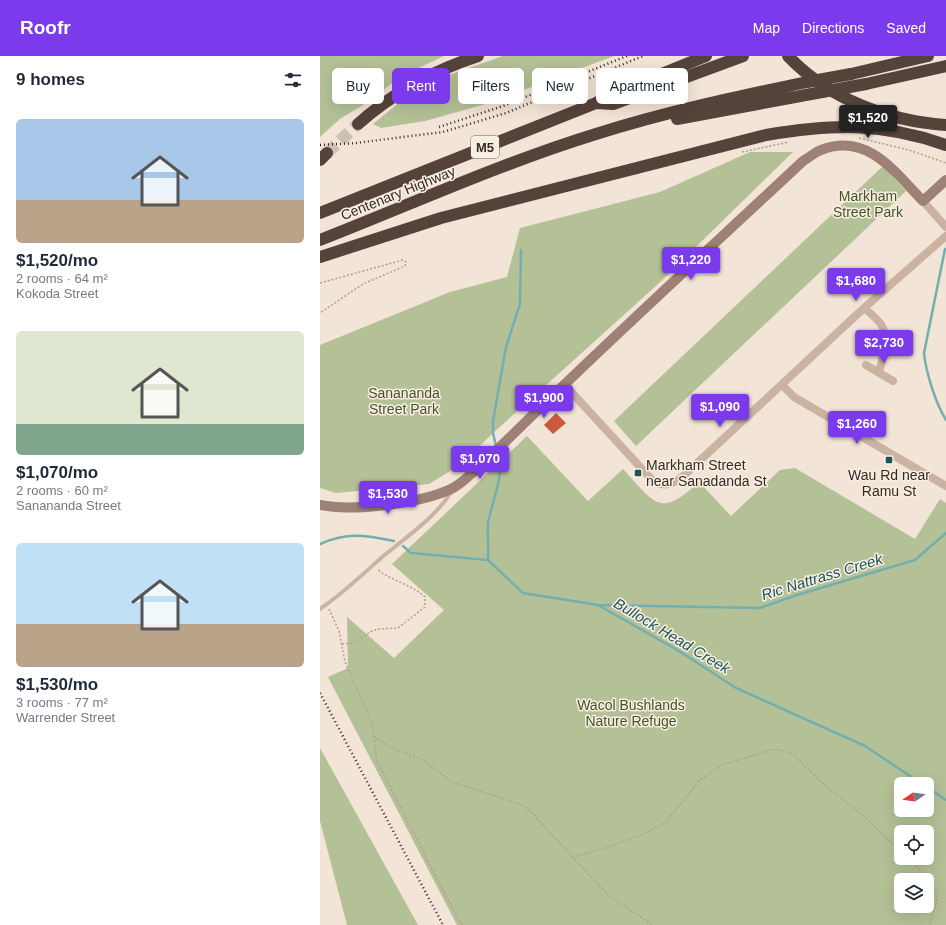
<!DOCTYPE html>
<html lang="en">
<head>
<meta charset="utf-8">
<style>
  :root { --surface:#fff; --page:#f6f6f7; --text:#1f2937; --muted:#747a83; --accent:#7c3aed }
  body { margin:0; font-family:Helvetica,sans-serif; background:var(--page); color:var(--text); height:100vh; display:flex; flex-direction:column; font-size:15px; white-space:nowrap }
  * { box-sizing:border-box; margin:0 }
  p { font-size:13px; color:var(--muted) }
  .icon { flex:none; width:22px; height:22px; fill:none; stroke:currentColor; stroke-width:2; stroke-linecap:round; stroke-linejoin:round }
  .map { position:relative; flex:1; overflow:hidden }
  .drawer { display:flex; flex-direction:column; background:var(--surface); width:320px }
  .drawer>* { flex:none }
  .top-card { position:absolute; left:12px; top:12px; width:380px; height:36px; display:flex; gap:8px }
  .needle { width:26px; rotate:257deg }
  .tools { position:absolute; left:574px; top:721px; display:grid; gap:8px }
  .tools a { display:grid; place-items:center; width:40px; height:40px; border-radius:6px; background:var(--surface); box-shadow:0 4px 16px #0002; font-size:20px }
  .price { position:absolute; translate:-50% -34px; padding:0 9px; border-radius:4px; background:var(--accent); color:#fff; font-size:13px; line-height:26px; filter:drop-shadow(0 1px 2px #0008) }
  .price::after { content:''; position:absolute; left:50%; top:24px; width:12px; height:9px; margin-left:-6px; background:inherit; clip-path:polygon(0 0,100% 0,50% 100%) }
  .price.current { background:#222; color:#fff }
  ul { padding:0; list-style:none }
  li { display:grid; align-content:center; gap:8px; height:212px; padding:0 16px }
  li span { display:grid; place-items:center; height:124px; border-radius:6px; color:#555 }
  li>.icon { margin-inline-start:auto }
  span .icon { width:72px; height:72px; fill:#fffc; stroke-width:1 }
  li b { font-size:17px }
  h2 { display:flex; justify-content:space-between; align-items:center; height:48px; padding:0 16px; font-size:17px }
  .tag { padding:0 14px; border-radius:6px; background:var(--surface); box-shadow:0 4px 16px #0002; font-size:14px; line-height:36px }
  .tag.current { background:var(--accent); color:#fff }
  header { display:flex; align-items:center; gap:24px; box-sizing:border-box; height:56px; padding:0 20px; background:var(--accent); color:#fff }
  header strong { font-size:19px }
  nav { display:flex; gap:22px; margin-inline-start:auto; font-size:14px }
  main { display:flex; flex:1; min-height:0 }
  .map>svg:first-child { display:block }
</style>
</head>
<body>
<header>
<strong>Roofr</strong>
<nav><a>Map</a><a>Directions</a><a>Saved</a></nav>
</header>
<main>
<section class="drawer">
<h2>9 homes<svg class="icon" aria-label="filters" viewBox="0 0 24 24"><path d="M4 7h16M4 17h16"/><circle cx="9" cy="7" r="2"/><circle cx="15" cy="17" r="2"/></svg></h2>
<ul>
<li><span style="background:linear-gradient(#a9c7e8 65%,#b9a48a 0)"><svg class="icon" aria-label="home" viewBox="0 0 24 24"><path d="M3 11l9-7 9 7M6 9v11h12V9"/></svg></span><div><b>$1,520/mo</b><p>2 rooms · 64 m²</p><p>Kokoda Street</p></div></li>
<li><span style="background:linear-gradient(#dfe7d0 75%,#7fa58c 0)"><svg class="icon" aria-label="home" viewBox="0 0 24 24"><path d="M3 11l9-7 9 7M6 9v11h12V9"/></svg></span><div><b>$1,070/mo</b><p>2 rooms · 60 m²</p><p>Sanananda Street</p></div></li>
<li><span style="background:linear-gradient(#bfe0f5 65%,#b9a48a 0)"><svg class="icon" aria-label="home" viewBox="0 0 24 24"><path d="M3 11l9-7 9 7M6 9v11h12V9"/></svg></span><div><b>$1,530/mo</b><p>3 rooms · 77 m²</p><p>Warrender Street</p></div></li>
</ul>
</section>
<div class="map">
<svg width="626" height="869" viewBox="0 0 626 869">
  <rect width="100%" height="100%" fill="#f2e4d6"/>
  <!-- green -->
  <path fill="#b4c196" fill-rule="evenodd" d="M0 0H124L82 20 40 51 21 62 0 81Z
    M183 0H294L169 47 105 65 61 72 53 68 85 42 126 20Z
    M430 96H473L338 228 173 377 140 409 109 428 16 437 0 432V289L130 236 187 221 200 172 340 136Z
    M563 110 586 135 316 390 294 365Z
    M207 380 268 445 303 413C335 447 339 463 379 426L411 460 460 414 475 412 595 483 620 443 626 447V869H137L8 621 28 612 27 561 74 602 124 554 72 508ZM581 728H607V754H581ZM581 776H607V802H581ZM581 824H607V850H581Z
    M0 692 98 869H27L0 765Z"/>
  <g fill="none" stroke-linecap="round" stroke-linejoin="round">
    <!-- stream -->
    <path stroke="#74afaf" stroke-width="2.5" d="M625 193 604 297C606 317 616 348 626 364
      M176 390 173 377V365L186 291 200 248 201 194
      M0 488C27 476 45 479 74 485
      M83 490 91 497 168 504 203 537 278 549 359 595 416 632 545 690 602 728
      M168 504C169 492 167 478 168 467 172 443 185 422 178 397
      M278 549 440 552 477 539 595 504 626 477
      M607 731 626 744"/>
  </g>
  <!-- building -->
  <path fill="#cb593b" d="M236 357 246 367 233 378 224 369Z"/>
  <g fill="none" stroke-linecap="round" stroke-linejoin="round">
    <!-- highway-tunnel -->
    <path stroke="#ccbfb3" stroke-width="12" stroke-dasharray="12 6" stroke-linecap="butt" d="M7 97 38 68"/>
    <!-- path -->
    <path stroke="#b59d8c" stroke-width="1.5" stroke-dasharray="2 2" stroke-linecap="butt" d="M539 82 589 94 626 107
      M422 96 469 86
      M0 227 83 204 86 206 85 210 43 228 0 257
      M9 553 19 575 25 606 52 667 57 705 117 823 142 869
      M22 588 33 587 52 575 59 573 78 572 105 551V541C91 528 71 525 57 513
      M54 680C72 695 83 694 102 704 113 710 122 720 133 726L202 749 211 756 290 841 333 869
      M252 801 286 792 326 777 346 766 380 724 402 709 451 694H461L473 698 503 728 540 757 581 796
      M587 802C600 815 620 828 616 848 614 855 610 861 610 869"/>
    <!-- lane -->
    <path stroke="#cab3a2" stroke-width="4" d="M0 553C22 538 41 520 61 502 85 482 115 462 132 435"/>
    <!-- street -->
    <path stroke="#cab3a2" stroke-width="8" d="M603 145 626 171
      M544 252C550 257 558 263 562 270 567 278 563 308 558 316
      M546 309 573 325
      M244 328 333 425C344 431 349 429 360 423L544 252 626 180
      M462 329 474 341 626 430"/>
    <!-- secondary -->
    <path stroke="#9d8174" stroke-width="10" d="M0 449C33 456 103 447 133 432 144 426 155 414 164 406 191 381 217 354 244 329 323 253 403 180 483 105 489 102 495 96 501 94 547 76 575 116 603 145L626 124"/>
    <!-- highway -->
    <path stroke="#55433b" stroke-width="12" d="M468 0C509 43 568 65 626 69
      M531 18 608 0
      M546 28 626 10
      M276 47 293 48 423 0
      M357 63 502 36
      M38 68C74 36 112 15 158 0
      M0 104 7 97
      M0 157 276 47 290 39 386 0
      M0 184C92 148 182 107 276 78 345 56 416 41 487 26
      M0 201 121 162 446 79C513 68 561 66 626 89"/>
    <!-- rail -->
    <path stroke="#342925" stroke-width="2.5" stroke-dasharray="1 3" stroke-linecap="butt" d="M119 71 183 50 307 0
      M0 89 36 87 123 76 186 57 323 0
      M0 637 123 869"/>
    <!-- highway-bridge -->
    <path stroke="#55433b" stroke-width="12" d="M487 26 531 18
      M502 36 546 28"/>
  </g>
  <!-- markers -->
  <g fill="#195557" stroke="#f9eee2" stroke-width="1.5">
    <rect x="565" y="400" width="8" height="8" rx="2"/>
    <rect x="314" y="413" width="8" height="8" rx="2"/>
  </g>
  <g text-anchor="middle" stroke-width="3" stroke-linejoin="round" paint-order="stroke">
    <!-- shield labels -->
    <rect fill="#f9eee2" stroke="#6f645e" stroke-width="1" x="151" y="80" width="28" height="22" rx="3"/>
    <g font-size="13" font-weight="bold" fill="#342925">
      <text x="165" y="96">M5</text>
    </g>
    <!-- street labels -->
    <g font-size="14" fill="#342925" stroke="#f9eee2">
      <text transform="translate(78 137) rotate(-22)" y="5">Centenary Highway</text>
    </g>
    <!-- park labels -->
    <g font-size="14" fill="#455328" stroke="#f9eee2">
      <text x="548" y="145">Markham<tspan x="548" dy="16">Street Park</tspan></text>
      <text x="84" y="342">Sanananda<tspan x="84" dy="16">Street Park</tspan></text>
      <text x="311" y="654">Wacol Bushlands<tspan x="311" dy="16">Nature Refuge</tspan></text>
    </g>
    <!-- poi labels -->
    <g font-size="14" fill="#342925" stroke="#f9eee2" text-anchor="start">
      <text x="326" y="414">Markham Street<tspan x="326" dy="16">near Sanadanda St</tspan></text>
      <text x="569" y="424" text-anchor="middle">Wau Rd near<tspan x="569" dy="16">Ramu St</tspan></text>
    </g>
    <!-- water labels -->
    <g font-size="15" font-style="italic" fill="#195557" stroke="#f9eee2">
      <text transform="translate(502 521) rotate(-17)" y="5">Ric Nattrass Creek</text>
      <text transform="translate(352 580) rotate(31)" y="5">Bullock Head Creek</text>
    </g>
  </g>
</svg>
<div class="tools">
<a><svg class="needle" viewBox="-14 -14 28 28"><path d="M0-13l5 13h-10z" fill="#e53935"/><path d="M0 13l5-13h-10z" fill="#747a83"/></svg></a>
<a><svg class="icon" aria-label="locate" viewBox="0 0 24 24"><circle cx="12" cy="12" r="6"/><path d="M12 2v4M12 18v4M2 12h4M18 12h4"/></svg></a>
<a><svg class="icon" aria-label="layers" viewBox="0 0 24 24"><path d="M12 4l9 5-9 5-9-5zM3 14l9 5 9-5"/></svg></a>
</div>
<b class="price current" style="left:548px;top:83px">$1,520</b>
<b class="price" style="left:371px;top:225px">$1,220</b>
<b class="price" style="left:536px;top:246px">$1,680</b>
<b class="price" style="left:564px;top:308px">$2,730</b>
<b class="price" style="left:224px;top:363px">$1,900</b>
<b class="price" style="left:400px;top:372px">$1,090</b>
<b class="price" style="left:537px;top:389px">$1,260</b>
<b class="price" style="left:160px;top:424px">$1,070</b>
<b class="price" style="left:68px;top:459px">$1,530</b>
<div class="top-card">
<a class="tag">Buy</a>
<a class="tag current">Rent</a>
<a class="tag">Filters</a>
<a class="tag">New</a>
<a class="tag">Apartment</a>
</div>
</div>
</main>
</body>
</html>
